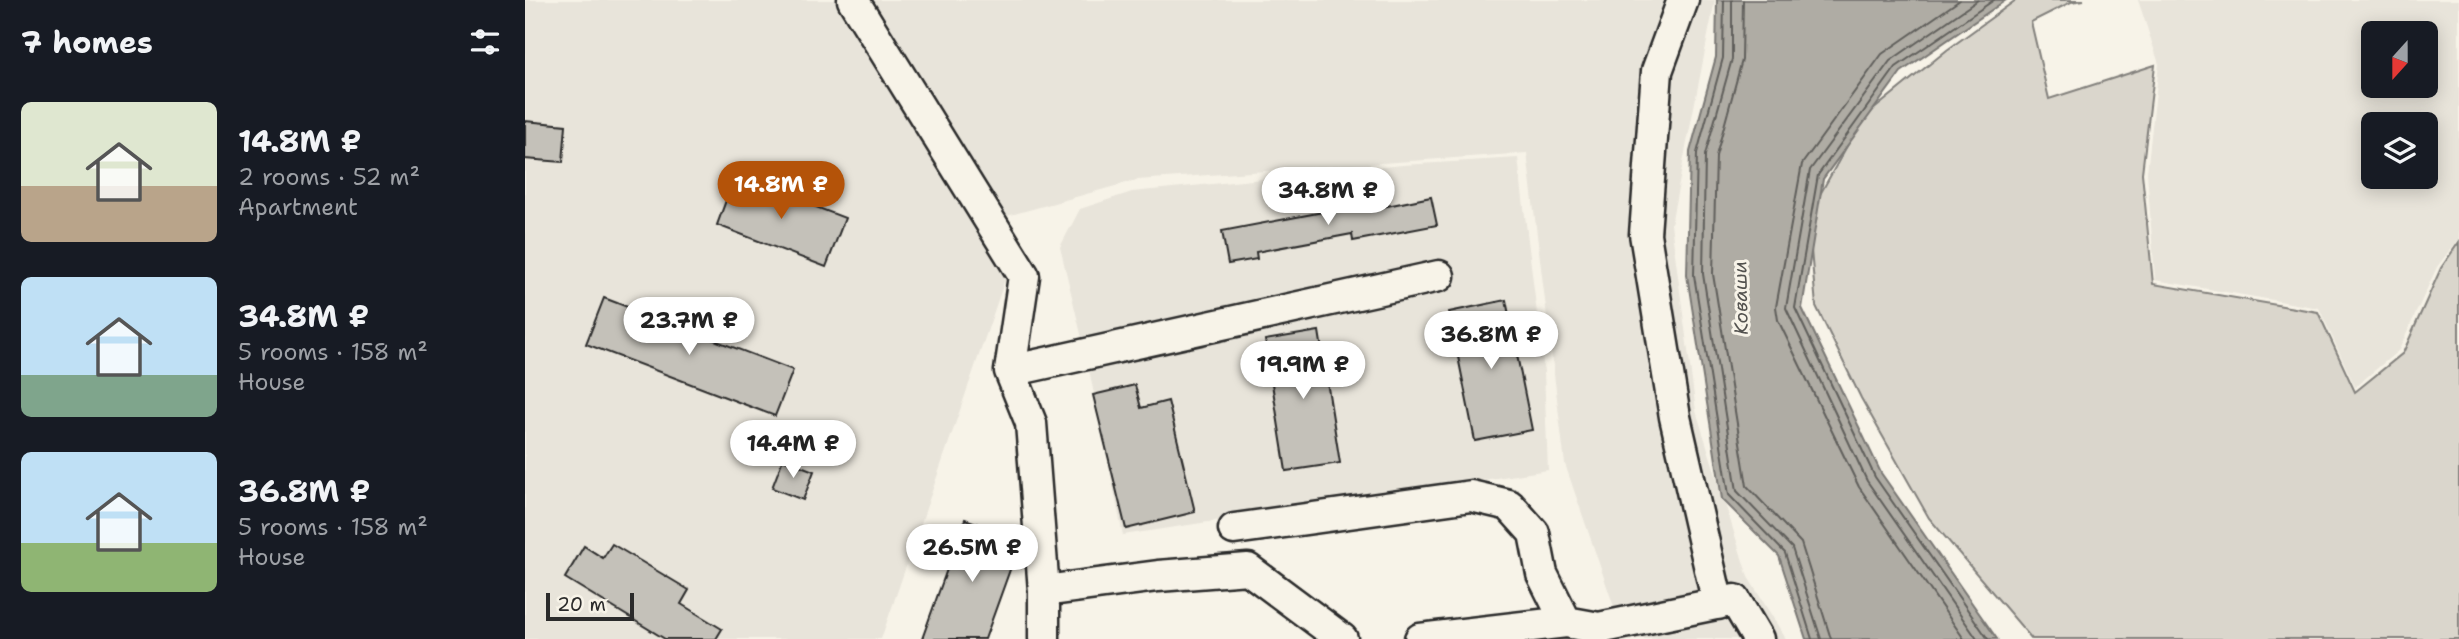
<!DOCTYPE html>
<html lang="en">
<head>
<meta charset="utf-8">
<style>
  :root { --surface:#171b24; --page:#242831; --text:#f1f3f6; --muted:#9ea1a6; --accent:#b45309 }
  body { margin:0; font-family:"Shantell Sans",sans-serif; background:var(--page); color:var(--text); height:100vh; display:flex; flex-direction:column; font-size:26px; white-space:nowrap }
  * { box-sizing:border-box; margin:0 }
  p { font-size:23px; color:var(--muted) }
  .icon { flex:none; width:38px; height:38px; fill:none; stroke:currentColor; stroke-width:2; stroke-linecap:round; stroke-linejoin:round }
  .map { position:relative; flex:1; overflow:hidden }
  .side { display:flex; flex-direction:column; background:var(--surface); width:525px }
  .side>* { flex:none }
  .needle { width:46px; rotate:201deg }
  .controls { position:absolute; left:1836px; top:21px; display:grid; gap:14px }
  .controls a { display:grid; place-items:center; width:77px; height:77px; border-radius:10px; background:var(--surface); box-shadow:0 4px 18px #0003; font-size:35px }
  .scale { position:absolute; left:21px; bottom:18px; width:88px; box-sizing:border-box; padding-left:7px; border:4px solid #2b2b2b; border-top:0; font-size:19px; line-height:24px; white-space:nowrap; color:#2b2b2b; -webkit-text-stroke:5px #f7f3e8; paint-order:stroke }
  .price { position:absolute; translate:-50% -60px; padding:0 16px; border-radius:24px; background:#fff; color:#222; font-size:23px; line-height:46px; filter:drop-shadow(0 2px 4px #0008) }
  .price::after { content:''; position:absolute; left:50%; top:42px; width:21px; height:16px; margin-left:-10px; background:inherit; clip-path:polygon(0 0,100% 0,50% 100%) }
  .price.selected { background:var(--accent); color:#fff }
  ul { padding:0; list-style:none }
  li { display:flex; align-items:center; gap:21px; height:175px; padding:0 21px }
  li span { display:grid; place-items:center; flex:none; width:196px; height:140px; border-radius:10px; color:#555 }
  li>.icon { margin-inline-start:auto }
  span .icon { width:84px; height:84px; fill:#fffc; stroke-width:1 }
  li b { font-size:30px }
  h2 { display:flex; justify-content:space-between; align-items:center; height:84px; padding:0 21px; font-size:30px }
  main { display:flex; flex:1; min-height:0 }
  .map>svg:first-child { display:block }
</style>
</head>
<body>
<main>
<section class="side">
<h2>7 homes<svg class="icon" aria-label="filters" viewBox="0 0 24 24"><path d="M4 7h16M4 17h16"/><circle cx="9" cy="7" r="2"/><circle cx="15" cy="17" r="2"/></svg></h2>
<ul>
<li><span style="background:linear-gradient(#dfe7d0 60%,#b9a48a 0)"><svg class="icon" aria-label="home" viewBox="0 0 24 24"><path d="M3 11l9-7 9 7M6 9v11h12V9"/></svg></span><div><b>14.8M ₽</b><p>2 rooms · 52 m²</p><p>Apartment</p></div></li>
<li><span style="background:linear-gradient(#bfe0f5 70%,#7fa58c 0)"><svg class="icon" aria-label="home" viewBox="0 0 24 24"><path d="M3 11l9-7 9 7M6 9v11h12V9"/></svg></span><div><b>34.8M ₽</b><p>5 rooms · 158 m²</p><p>House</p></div></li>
<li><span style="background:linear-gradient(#bfe0f5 65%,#8fb573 0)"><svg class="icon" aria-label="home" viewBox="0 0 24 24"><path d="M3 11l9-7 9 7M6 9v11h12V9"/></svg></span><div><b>36.8M ₽</b><p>5 rooms · 158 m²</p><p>House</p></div></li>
</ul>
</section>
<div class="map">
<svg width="1934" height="639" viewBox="0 0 1934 639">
  <rect width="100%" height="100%" fill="#f7f3e8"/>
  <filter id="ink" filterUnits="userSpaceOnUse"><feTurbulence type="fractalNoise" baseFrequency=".0143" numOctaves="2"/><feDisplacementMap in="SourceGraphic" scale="14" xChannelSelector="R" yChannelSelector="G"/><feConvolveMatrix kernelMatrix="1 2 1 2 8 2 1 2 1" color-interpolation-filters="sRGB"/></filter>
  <g filter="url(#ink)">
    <!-- built -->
    <path fill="#e8e4da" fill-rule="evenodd" d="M0 0H313L483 271 356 639H0Z
      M334 0H1190L1146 224 1171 411 1223 577 1261 639H1100L1040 464 1002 153 612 180 475 218Z
      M1613 0H1934V238L1912 267 1874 350 1830 387 1794 308 1630 280 1622 172 1634 64ZM1900 33V86H1848V33ZM1900 124V177H1848V124Z
      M993 158 1019 372 1023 470 598 535 561 355 535 247 555 209 607 192 878 165Z"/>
    <!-- green -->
    <path fill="#dad6cc" stroke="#82807c" stroke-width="2" d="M1491 0H1559L1546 2 1506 22 1524 99 1630 65 1617 173 1628 284 1793 312 1830 392 1878 353 1916 268 1934 242V639H1507L1404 518 1336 398 1291 306 1283 216 1337 119 1422 50Z"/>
    <!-- water -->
    <path fill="#afaca4" stroke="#7a7874" stroke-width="2" d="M1192 0H1481L1376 72 1298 179 1277 308 1356 473 1472 639H1281L1254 556 1197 499 1162 275 1165 152 1191 57Z"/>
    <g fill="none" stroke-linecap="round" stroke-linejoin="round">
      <!-- shore -->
      <path stroke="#605f5b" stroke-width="2" d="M1199 0 1198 58 1172 153 1169 275 1204 495 1260 553 1287 639
        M1207 0V59L1180 155 1178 274 1212 491 1267 548 1296 639
        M1218 0 1217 60 1191 156 1188 274 1222 486 1276 543 1306 639
        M1435 0 1357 54 1277 164 1251 307 1253 320 1334 487 1439 639
        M1452 639 1342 481 1261 308 1285 170 1365 61 1453 0
        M1463 639 1350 477 1270 308 1293 175 1371 67 1469 0"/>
    </g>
    <!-- building -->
    <path fill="#c4c1b9" stroke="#2b2b2b" stroke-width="2" d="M0 121 41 125 38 162 0 159Z
      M210 176 320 218 301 267 192 225Z
      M906 197 912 225 828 241 827 234 731 252 732 259 703 264 697 231 851 202 852 208Z
      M79 298 268 370 250 416 61 344Z
      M981 300 1007 430 950 441 924 312Z
      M794 331 815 463 761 471 740 340Z
      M610 385 616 408 643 401 670 512 601 529 568 395Z
      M258 459 289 471 278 500 247 488Z
      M440 519 496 539 460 639H397Z
      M87 544 164 590 156 604 197 629 191 639H140L40 578 59 546 78 558Z"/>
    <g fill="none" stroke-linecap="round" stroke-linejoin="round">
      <defs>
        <path id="minor" d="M328 0 499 276 485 371 506 423 519 591V639
          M1158 0 1132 71 1120 234 1150 417 1193 604
          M485 371 914 276
          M709 529 946 496 984 505 1009 533 1017 574 1041 622
          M519 591 633 576 723 569 817 639
          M895 639 1041 622 1074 628 1210 600 1233 639"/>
      </defs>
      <!-- minor casing -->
      <use href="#minor" stroke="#2b2b2b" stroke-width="35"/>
      <!-- minor -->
      <use href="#minor" stroke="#f7f3e8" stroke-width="30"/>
    </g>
  </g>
  <g text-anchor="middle" stroke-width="6" stroke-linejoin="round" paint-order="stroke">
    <!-- water labels -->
    <g font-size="19" font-style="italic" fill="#53524f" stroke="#f7f3e8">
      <text transform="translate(1215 298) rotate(-91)" y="7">Коваши</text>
    </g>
  </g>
</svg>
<div class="controls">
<a><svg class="needle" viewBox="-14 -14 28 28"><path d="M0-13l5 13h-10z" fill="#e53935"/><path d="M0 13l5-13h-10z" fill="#9ea1a6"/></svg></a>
<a><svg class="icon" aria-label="layers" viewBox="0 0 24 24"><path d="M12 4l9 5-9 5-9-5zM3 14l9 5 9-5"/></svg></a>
</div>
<div class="scale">20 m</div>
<b class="price selected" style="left:256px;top:221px">14.8M ₽</b>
<b class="price" style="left:803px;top:227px">34.8M ₽</b>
<b class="price" style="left:164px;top:357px">23.7M ₽</b>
<b class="price" style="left:966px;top:371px">36.8M ₽</b>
<b class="price" style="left:778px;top:401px">19.9M ₽</b>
<b class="price" style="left:268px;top:480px">14.4M ₽</b>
<b class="price" style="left:447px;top:584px">26.5M ₽</b>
</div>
</main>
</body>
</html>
